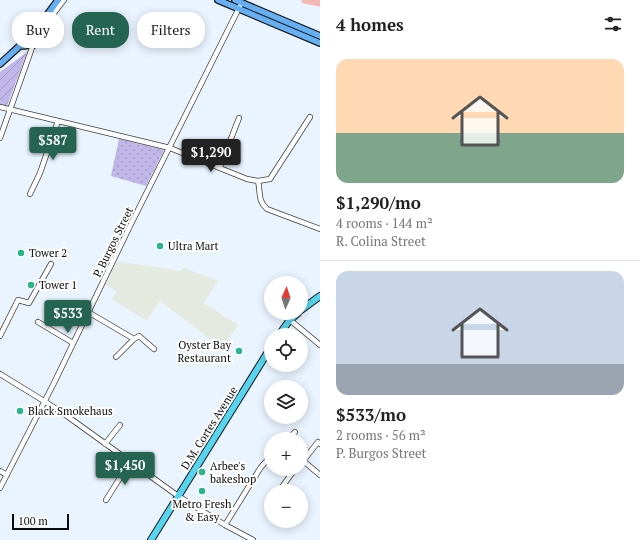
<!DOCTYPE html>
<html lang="en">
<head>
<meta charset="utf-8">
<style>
  :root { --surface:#fff; --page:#f6f6f6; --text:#222; --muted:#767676; --line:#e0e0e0; --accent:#256450 }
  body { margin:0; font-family:"PT Serif",serif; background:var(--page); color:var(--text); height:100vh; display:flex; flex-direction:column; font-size:15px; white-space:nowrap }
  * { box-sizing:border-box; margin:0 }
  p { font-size:13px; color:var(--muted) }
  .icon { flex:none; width:22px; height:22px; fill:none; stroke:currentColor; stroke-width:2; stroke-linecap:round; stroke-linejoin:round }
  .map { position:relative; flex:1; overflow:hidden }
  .details { display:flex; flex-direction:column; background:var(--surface); width:320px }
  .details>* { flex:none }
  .guide { position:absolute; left:12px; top:12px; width:248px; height:36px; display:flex; gap:8px }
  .needle { width:26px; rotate:3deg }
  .controls { position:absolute; left:264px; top:276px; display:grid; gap:8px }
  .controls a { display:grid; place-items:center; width:44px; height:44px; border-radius:50%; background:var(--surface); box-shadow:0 2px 10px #0003; font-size:20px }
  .scale { position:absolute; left:12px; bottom:10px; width:57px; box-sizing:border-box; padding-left:4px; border:2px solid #0b0b0b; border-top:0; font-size:11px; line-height:14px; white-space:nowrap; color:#0b0b0b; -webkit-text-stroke:3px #fff; paint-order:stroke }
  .price { position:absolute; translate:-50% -34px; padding:0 9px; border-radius:4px; background:var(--accent); color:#fff; font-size:13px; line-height:26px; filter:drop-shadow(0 1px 2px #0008) }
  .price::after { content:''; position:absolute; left:50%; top:24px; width:12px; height:9px; margin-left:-6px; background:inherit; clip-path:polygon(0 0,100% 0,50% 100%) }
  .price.active { background:#222; color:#fff }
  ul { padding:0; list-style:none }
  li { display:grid; align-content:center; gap:8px; height:212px; padding:0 16px }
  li+li { border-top:1px solid var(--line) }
  li span { display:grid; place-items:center; height:124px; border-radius:12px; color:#555 }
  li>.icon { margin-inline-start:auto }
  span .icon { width:72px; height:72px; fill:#fffc; stroke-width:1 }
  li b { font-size:17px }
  h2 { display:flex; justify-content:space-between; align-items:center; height:48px; padding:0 16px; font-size:17px }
  .tag { padding:0 14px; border-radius:16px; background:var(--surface); box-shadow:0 2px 10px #0003; font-size:14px; line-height:36px }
  .tag.active { background:var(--accent); color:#fff }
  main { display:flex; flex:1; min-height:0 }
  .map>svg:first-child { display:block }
</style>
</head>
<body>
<main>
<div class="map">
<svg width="320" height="540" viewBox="0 0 320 540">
  <defs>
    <pattern id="grass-dots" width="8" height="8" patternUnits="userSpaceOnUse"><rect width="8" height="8" fill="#c0b6e7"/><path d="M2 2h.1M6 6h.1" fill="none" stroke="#a49bc5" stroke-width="1.8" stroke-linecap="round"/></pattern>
    <pattern id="garden-furrows" width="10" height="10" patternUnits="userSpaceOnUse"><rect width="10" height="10" fill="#c0b6e7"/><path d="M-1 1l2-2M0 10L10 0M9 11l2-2" fill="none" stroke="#a49bc5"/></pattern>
  </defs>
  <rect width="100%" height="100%" fill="#eaf4fe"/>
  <!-- industrial -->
  <path fill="#e4eadf" d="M117 261 180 271 184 268 218 281 204 303 238 325 222 348 160 301 147 321 112 299 117 291 106 285Z"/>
  <!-- grass -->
  <path fill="url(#grass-dots)" d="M119 139 164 150 146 186 111 176Z"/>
  <!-- garden -->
  <path fill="url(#garden-furrows)" d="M27 52 7 106 0 104V72Z"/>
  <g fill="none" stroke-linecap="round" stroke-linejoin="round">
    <!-- river -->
    <path stroke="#f4b7b1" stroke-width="7" d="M305 0 320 3"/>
    <defs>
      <path id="minor" d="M0 107 170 148 247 179 258 181 270 179 310 117
        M0 138 33 45 38 34 64 0
        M220 167 239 118
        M258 181C261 193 257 200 267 209L320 229
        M30 194 40 173 58 121
        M88 312 134 339 116 357
        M290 320 320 345
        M38 322 73 343
        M0 336 18 300 29 303 51 264
        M134 339 139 336 154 349
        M0 374 44 401 67 416 178 496 225 525 253 540
        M288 439 295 432
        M105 444 120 425
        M301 459 320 475
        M303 461 318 442 320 444
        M0 471 7 475
        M0 488 54 383 130 226 240 6
        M279 491 295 469
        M106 500 130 462
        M225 525 261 467 271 456"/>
      <path id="major" d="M218 0 320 43
        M235 0 320 36
        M20 46 33 45
        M0 64C22 45 42 24 58 0"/>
      <path id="highway" d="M301 310 320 296
        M279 335 289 321 298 313
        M151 540 271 347"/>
    </defs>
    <!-- minor casing -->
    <use href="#minor" stroke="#3e3e3e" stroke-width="6"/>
    <!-- major casing -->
    <use href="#major" stroke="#1c1c1c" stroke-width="8"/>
    <!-- highway casing -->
    <use href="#highway" stroke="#1c1c1c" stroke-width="8"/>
    <!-- minor -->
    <use href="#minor" stroke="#fff" stroke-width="4.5"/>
    <!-- major -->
    <use href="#major" stroke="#65aff4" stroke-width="5.5"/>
    <!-- highway -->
    <use href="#highway" stroke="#57d4ef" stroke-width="6"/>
  </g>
  <!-- markers -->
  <g fill="#29b588" stroke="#fff" stroke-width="1.5">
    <circle cx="160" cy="246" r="4"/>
    <circle cx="21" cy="253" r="4"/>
    <circle cx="31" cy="285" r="4"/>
    <circle cx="239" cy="351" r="4"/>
    <circle cx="20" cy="411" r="4"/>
    <circle cx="202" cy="472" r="4"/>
    <circle cx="202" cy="491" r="4"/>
  </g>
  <g text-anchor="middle" stroke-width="4" stroke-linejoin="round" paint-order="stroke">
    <!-- street labels -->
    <g font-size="11" fill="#0b0b0b" stroke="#fff">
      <text transform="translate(113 242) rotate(-64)" y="4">P. Burgos Street</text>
      <text transform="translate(209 428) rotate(-58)" y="4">D.M. Cortes Avenue</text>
    </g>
    <!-- poi labels -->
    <g font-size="11" fill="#0b0b0b" stroke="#fff" text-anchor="start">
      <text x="168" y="250">Ultra Mart</text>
      <text x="29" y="257">Tower 2</text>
      <text x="39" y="289">Tower 1</text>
      <text x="231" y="349" text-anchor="end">Oyster Bay<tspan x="231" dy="13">Restaurant</tspan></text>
      <text x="28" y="415">Black Smokehaus</text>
      <text x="210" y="470">Arbee's<tspan x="210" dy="13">bakeshop</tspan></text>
      <text x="202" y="508" text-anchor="middle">Metro Fresh<tspan x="202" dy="13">&amp; Easy</tspan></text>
    </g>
  </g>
</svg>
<div class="controls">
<a><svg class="needle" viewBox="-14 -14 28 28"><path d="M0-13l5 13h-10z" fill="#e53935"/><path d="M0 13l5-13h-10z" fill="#767676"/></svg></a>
<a><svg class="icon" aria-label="locate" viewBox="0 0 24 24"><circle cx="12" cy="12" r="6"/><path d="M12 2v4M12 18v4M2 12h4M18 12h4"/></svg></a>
<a><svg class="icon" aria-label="layers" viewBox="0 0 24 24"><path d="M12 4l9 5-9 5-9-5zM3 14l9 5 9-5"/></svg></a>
<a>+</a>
<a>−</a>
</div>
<div class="scale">100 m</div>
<b class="price" style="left:53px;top:161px">$587</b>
<b class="price active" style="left:211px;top:173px">$1,290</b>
<b class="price" style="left:68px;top:334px">$533</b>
<b class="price" style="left:125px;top:486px">$1,450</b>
<div class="guide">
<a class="tag">Buy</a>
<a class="tag active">Rent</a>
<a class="tag">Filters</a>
</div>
</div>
<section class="details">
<h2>4 homes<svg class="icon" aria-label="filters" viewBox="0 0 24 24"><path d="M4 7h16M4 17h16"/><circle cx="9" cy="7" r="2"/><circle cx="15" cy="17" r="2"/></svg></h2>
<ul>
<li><span style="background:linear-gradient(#ffd9b3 60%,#7fa58c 0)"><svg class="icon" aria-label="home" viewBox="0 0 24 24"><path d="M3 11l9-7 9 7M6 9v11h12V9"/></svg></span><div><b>$1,290/mo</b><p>4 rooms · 144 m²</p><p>R. Colina Street</p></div></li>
<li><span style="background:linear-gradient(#c9d6e8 75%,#9aa5b1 0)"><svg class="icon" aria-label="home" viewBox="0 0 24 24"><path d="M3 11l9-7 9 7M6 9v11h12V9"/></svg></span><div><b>$533/mo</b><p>2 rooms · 56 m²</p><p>P. Burgos Street</p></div></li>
</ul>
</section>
</main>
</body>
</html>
